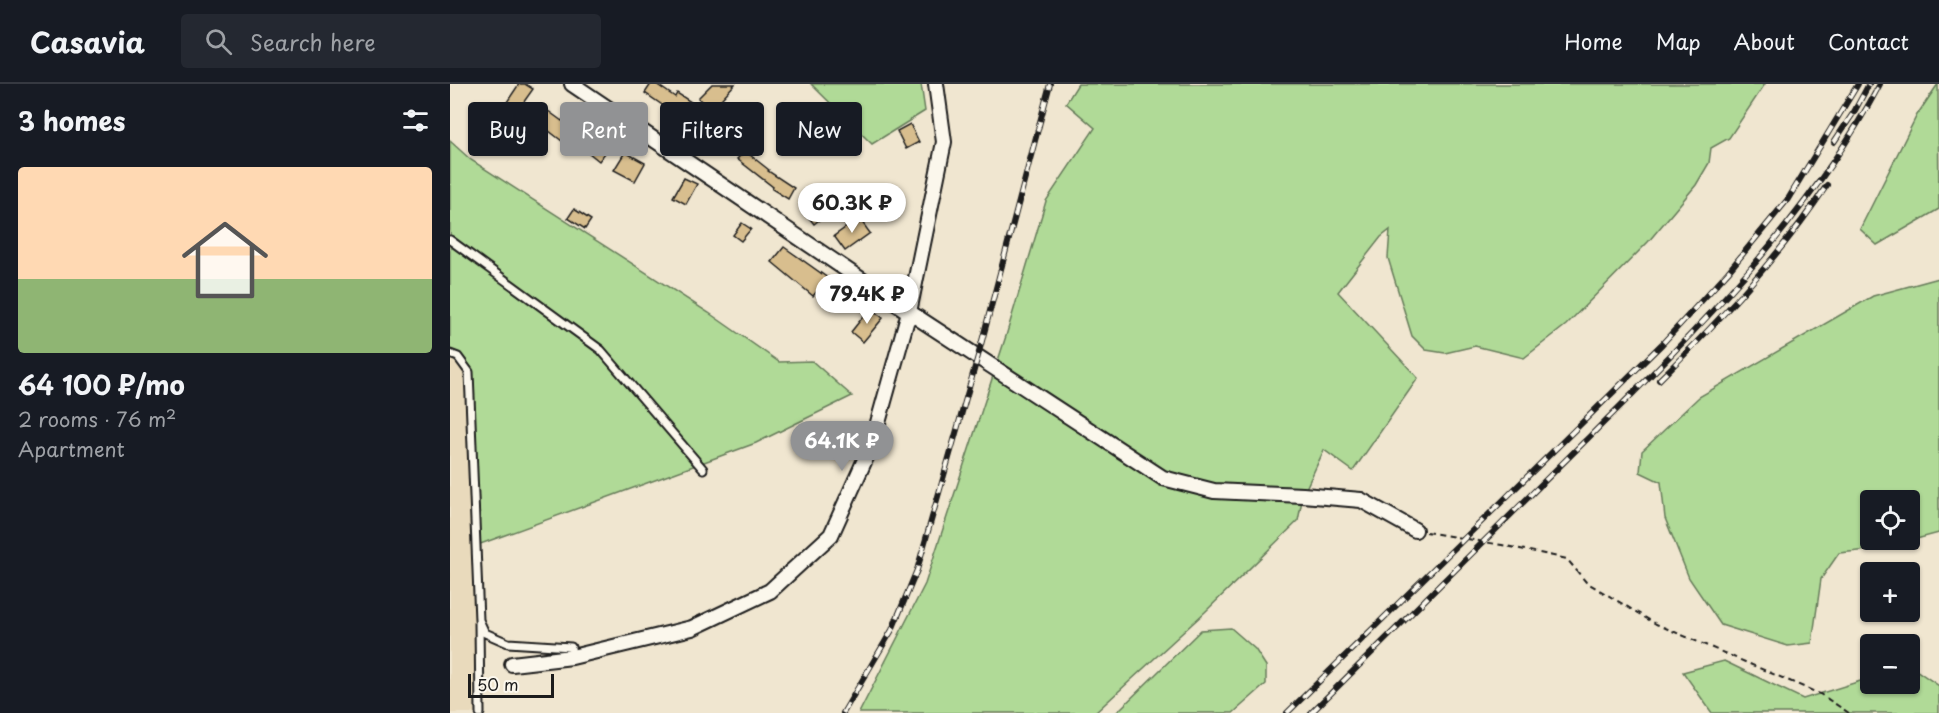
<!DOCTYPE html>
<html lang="en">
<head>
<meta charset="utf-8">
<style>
  :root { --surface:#171b24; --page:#242831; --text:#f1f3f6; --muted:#9ea1a6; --line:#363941; --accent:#919294 }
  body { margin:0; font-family:"Playpen Sans",sans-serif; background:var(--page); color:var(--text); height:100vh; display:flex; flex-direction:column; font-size:22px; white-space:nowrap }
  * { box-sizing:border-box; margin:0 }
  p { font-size:20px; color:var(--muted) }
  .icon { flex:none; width:33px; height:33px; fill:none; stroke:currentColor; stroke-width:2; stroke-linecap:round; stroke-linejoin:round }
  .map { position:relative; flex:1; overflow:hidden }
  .sheet { display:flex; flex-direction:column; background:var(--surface); width:450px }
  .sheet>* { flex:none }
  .hud { position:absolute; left:18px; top:18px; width:570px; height:54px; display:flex; gap:12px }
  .buttons { position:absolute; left:1410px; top:406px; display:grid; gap:12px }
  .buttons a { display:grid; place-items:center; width:60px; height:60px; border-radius:6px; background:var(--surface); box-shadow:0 2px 4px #0004; font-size:30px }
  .scale { position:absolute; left:18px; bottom:15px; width:86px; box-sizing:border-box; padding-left:6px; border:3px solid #1c1c1c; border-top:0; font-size:16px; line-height:21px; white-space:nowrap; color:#1c1c1c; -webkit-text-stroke:4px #fbf7ec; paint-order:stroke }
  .price { position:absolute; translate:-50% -51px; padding:0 14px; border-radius:21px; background:#fff; color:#222; font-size:20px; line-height:39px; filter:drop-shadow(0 2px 3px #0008) }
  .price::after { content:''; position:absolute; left:50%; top:36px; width:18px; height:14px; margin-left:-9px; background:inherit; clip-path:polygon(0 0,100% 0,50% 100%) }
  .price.active { background:var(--accent); color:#fff }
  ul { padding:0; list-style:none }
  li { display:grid; align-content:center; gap:12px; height:318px; padding:0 18px }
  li+li { border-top:2px solid var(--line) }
  li span { display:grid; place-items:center; height:186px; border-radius:6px; color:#555 }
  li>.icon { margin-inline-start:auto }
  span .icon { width:108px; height:108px; fill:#fffc; stroke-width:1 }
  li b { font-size:26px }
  h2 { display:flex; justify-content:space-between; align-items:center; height:72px; padding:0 18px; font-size:26px }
  .tag { padding:0 21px; border-radius:6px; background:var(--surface); box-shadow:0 2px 4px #0004; font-size:21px; line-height:54px }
  .tag.active { background:var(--accent); color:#fff }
  header { display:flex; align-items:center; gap:36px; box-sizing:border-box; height:84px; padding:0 30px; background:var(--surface); border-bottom:2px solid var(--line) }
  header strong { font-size:28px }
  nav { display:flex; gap:33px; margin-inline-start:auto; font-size:21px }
  .search { width:420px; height:54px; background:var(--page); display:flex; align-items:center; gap:15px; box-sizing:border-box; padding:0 21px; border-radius:6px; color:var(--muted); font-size:22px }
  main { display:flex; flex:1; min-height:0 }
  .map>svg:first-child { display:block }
</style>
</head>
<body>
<header>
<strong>Casavia</strong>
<div class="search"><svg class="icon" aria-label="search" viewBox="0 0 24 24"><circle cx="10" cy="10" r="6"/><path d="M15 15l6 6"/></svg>Search here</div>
<nav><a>Home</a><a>Map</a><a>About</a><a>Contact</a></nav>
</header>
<main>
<section class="sheet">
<h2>3 homes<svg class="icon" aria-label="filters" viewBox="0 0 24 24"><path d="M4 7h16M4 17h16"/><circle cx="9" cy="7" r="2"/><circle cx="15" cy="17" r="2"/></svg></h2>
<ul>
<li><span style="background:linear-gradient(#ffd9b3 60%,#8fb573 0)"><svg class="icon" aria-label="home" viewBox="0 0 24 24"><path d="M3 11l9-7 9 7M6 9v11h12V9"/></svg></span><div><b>64 100 ₽/mo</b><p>2 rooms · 76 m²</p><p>Apartment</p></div></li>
</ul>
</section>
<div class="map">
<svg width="1489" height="629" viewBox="0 0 1489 629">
  <rect width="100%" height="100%" fill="#f0e6d0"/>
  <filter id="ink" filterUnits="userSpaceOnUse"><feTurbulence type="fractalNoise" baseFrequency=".0167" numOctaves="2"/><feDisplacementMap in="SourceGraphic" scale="12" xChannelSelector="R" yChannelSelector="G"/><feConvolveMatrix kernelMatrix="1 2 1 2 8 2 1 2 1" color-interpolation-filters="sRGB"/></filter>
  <g filter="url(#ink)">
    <!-- built -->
    <path fill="#e9dabc" d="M0 270 8 273 19 288 30 629H0Z"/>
    <!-- green -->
    <path fill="#b0da97" stroke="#667b5a" stroke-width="1.5" fill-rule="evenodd" d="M361 0H471L475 27 422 60Z
      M628 0H1315L1279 54 1261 64 1259 79 1246 101 1198 158 1116 241 1074 274 1025 262 995 269 976 266 962 252 938 174 940 146 931 153 888 208 968 294 903 387 874 366 853 411 848 437 755 528 645 629H409L475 500 556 252 596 117 645 44 616 19Z
      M1488 0 1489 125 1427 161 1410 145 1467 31Z
      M0 57 21 76 259 229 329 278 362 277 402 312 306 359 25 462 19 289 8 273 0 270Z
      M1489 194V449L1429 465 1389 469 1371 495 1362 559 1338 562 1271 541 1239 494 1215 434 1211 398 1190 388 1192 367 1249 313 1423 212ZM1420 417H1460V456H1420Z
      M781 544 805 565 816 582V600L783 629H666L751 546Z
      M1274 577 1353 615 1420 594V600H1460V582L1489 602V629H1262L1233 588Z"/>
    <!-- building -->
    <path fill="#d8be8e" stroke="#1c1c1c" stroke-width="1.5" d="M69 0H75L83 5 66 29 55 21Z
      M201 0H206L225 13 227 9 244 20 234 36 195 9Z
      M262 0H285L261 26 248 14Z
      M94 24 112 37 115 33 129 44 137 33 146 40 142 46 161 61 149 77 133 64 136 60 119 48 112 57 99 47 95 52 81 42Z
      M460 40 469 58 456 65 447 47Z
      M268 44 280 52 269 69 257 61Z
      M295 67 319 86 318 87 344 104 338 115 322 105 323 103 287 75Z
      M175 68 195 79 185 97 164 86Z
      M234 94 247 100 236 120 223 113Z
      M375 115 383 125 364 140 356 130Z
      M124 125 141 136 135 145 118 134Z
      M409 134 420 149 395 167 384 152Z
      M292 139 301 145 291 157 283 151Z
      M334 163 396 207 387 218 369 205 363 212 322 178Z
      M420 224 433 234 413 258 401 248Z"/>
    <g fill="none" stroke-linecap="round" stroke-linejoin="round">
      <defs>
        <path id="lane" d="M0 156 151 266 253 385
          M0 270 8 273 19 288 29 536 35 549 58 559 121 563 122 573
          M29 539 30 629"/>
        <path id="street" d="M122 0 459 228 713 394 764 407 853 411 911 416 965 446
          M62 580 122 573 242 544 320 507 381 451 422 360 459 228 494 58 486 0"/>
      </defs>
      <!-- lane casing -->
      <use href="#lane" stroke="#1c1c1c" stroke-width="11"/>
      <!-- street casing -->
      <use href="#street" stroke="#1c1c1c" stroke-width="18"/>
      <!-- path -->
      <path stroke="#1c1c1c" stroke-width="2" stroke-dasharray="6 4.5" stroke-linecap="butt" d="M976 448 1052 461 1117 475 1136 498 1206 540 1370 610 1399 629"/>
      <!-- lane -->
      <use href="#lane" stroke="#fbf7ec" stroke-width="7"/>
      <!-- street -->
      <use href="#street" stroke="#fbf7ec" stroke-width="14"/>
      <defs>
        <path id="rail" d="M1384 58 1404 28 1419 0
          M1209 296C1270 236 1330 172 1377 101
          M393 629 442 546 467 486 528 272 600 0
          M837 629 1212 260 1278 188 1338 115 1408 0
          M861 629C952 539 1043 448 1134 358 1244 249 1357 138 1430 0"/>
      </defs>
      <!-- rail casing -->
      <use href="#rail" stroke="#1c1c1c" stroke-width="6"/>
      <!-- rail -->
      <use href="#rail" stroke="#fbf7ec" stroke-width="4" stroke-dasharray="11" stroke-linecap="butt"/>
    </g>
  </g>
</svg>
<div class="buttons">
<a><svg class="icon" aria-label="locate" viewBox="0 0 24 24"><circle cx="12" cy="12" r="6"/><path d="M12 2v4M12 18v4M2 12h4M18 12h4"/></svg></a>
<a>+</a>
<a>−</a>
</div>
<div class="scale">50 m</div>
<b class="price" style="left:402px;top:150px">60.3K ₽</b>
<b class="price" style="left:417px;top:241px">79.4K ₽</b>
<b class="price active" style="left:392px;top:388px">64.1K ₽</b>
<div class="hud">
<a class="tag">Buy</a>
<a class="tag active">Rent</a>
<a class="tag">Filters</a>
<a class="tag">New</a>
</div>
</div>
</main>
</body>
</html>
